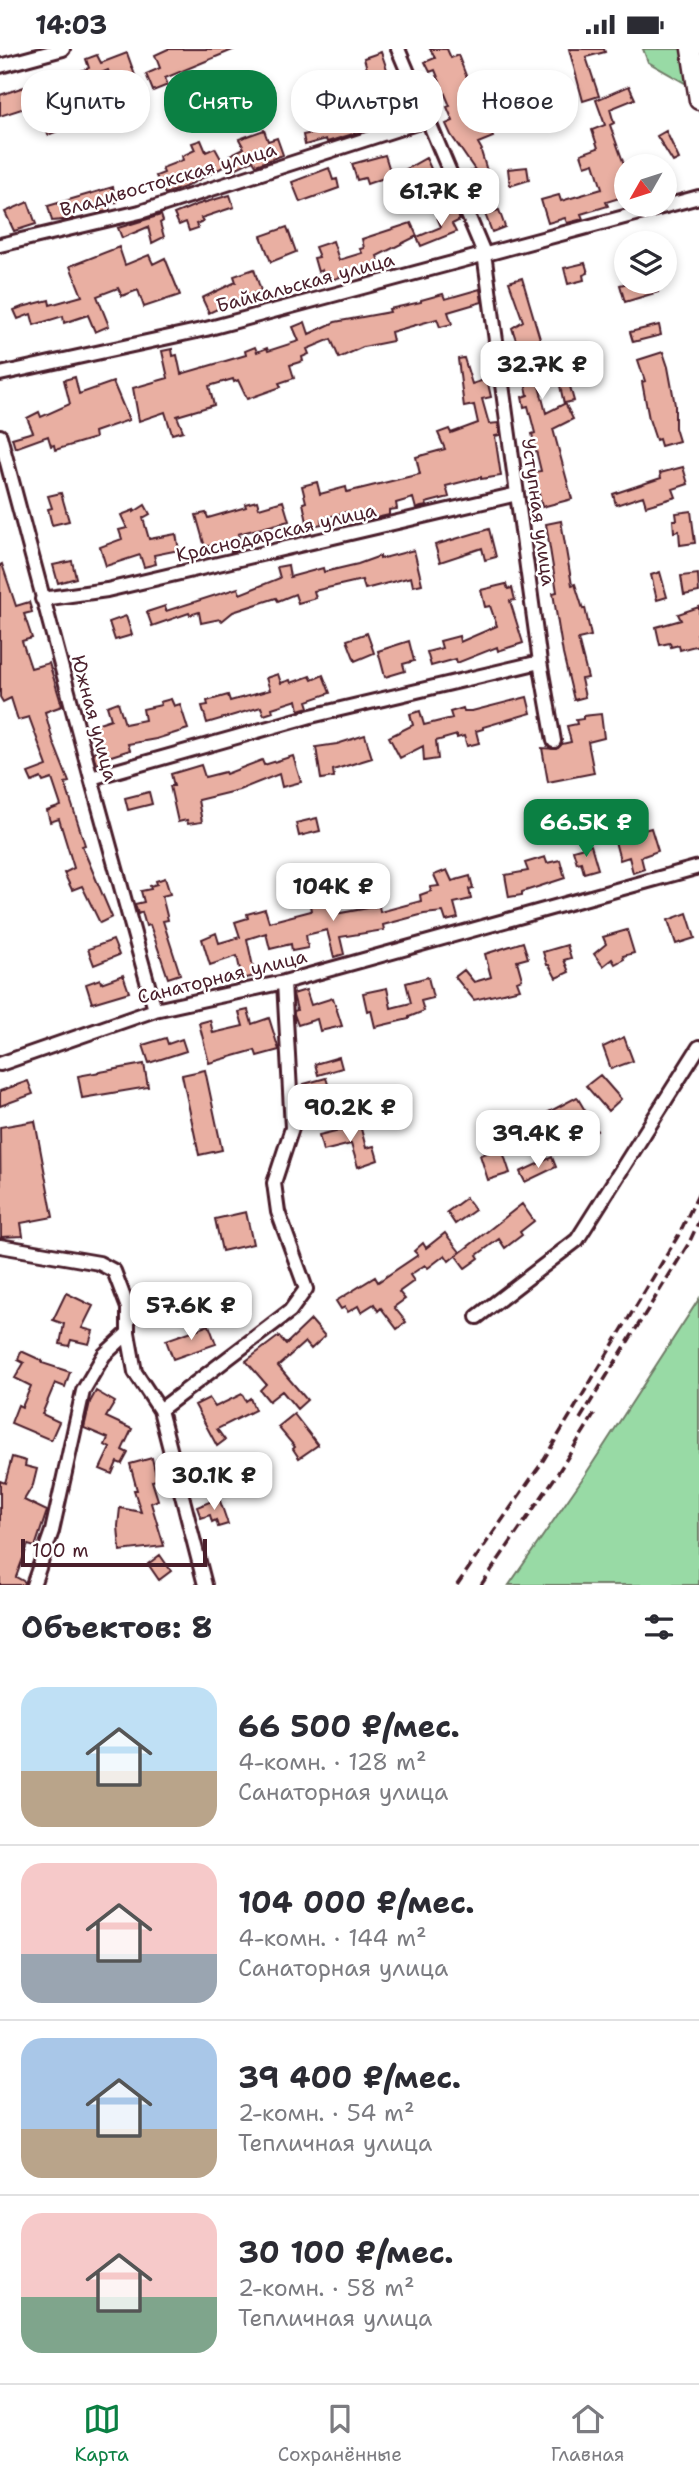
<!DOCTYPE html>
<html lang="ru">
<head>
<meta charset="utf-8">
<style>
  :root { --surface:#fff; --page:#f2f2f3; --text:#2b2b33; --muted:#7c7c81; --line:#e1e1e2; --accent:#0b8043 }
  body { margin:0; font-family:"Shantell Sans",sans-serif; background:var(--page); color:var(--text); height:100vh; display:flex; flex-direction:column; font-size:26px; white-space:nowrap }
  * { box-sizing:border-box; margin:0 }
  p { font-size:23px; color:var(--muted) }
  .icon { flex:none; width:38px; height:38px; fill:none; stroke:currentColor; stroke-width:2; stroke-linecap:round; stroke-linejoin:round }
  .map { position:relative; height:1536px; overflow:hidden }
  .side { display:flex; flex-direction:column; background:var(--surface); flex:1 }
  .side>* { flex:none }
  .hud { position:absolute; left:21px; top:21px; width:658px; height:63px; display:flex; gap:14px }
  .needle { width:46px; rotate:231deg }
  .buttons { position:absolute; left:614px; top:105px; display:grid; gap:14px }
  .buttons a { display:grid; place-items:center; width:63px; height:63px; border-radius:50%; background:var(--surface); box-shadow:0 4px 10px #0003; font-size:35px }
  .scale { position:absolute; left:21px; bottom:18px; width:186px; box-sizing:border-box; padding-left:7px; border:4px solid #4a1f2b; border-top:0; font-size:19px; line-height:24px; white-space:nowrap; color:#4a1f2b; -webkit-text-stroke:5px #fff; paint-order:stroke }
  .price { position:absolute; translate:-50% -60px; padding:0 16px; border-radius:14px; background:#fff; color:#222; font-size:23px; line-height:46px; filter:drop-shadow(0 2px 4px #0008) }
  .price::after { content:''; position:absolute; left:50%; top:42px; width:21px; height:16px; margin-left:-10px; background:inherit; clip-path:polygon(0 0,100% 0,50% 100%) }
  .price.on { background:var(--accent); color:#fff }
  ul { padding:0; list-style:none }
  li { display:flex; align-items:center; gap:21px; height:175px; padding:0 21px }
  li+li { border-top:2px solid var(--line) }
  li span { display:grid; place-items:center; flex:none; width:196px; height:140px; border-radius:21px; color:#555 }
  li>.icon { margin-inline-start:auto }
  span .icon { width:84px; height:84px; fill:#fffc; stroke-width:1 }
  li b { font-size:30px }
  h2 { display:flex; justify-content:space-between; align-items:center; height:84px; padding:0 21px; font-size:30px }
  .chip { padding:0 24px; border-radius:28px; background:var(--surface); box-shadow:0 4px 10px #0003; font-size:24px; line-height:63px }
  .chip.on { background:var(--accent); color:#fff }
  .status { display:flex; justify-content:space-between; align-items:center; height:49px; padding:0 35px; background:var(--surface); direction:ltr }
  .status svg { height:19px; fill:currentColor }
  .tabs { display:flex; justify-content:space-around; align-items:center; height:98px; border-top:2px solid var(--line); background:var(--surface); font-size:19px; color:var(--muted) }
  .tabs a { display:grid; justify-items:center; gap:4px }
  .tabs .on { color:var(--accent) }
  .map>svg:first-child { display:block }
</style>
</head>
<body>
<div class="status"><b>14:03</b><svg viewBox="0 0 49 12"><path d="M0 12V9h3v3zM5 12V6h3v6zM10 12V3h3v9zM15 12V0h3v12zM26 1h20v11H26zM47 4h2v5h-2z"/></svg></div>
<div class="map">
<svg width="699" height="1536" viewBox="0 0 699 1536">
  <rect width="100%" height="100%" fill="#fff"/>
  <filter id="ink" filterUnits="userSpaceOnUse"><feTurbulence type="fractalNoise" baseFrequency=".0143" numOctaves="2"/><feDisplacementMap in="SourceGraphic" scale="14" xChannelSelector="R" yChannelSelector="G"/><feConvolveMatrix kernelMatrix="1 2 1 2 8 2 1 2 1" color-interpolation-filters="sRGB"/></filter>
  <g filter="url(#ink)">
    <!-- green -->
    <path fill="#98daa5" stroke="#717c68" stroke-width="2" d="M643 0H699V42L648 13Z
      M699 1250V1536H509L585 1426Z"/>
    <!-- building -->
    <path fill="#e9afa2" stroke="#4a1f2b" stroke-width="2" fill-rule="evenodd" d="M168 0H235L165 29 168 36 153 42 146 25 160 19 155 6Z
      M430 0H447L451 9 458 6 472 42 460 47 469 71 483 65 493 88 478 94 482 101 481 102 493 142 479 147 471 122 475 121 451 86 446 75 453 72 447 58 450 57 435 21 430 23 425 13 435 9Z
      M569 0H604L605 3 586 8 599 47 583 52Z
      M381 3 390 29 384 31 388 40 374 45 364 9Z
      M127 4 137 32 115 40 108 21 86 30 93 49 57 62 63 80 48 86 39 59 32 61 31 57 0 67V46L36 34 38 38 89 19 86 10 97 6 101 14Z
      M629 37 635 50 610 60 614 74 610 76 626 121V147L606 153 608 157 581 165 583 170 567 174 565 169 548 174 541 151 559 146 561 152 602 140 594 114 585 117 581 105 598 99 592 81 605 76 596 51Z
      M361 68 366 81 327 93 326 90 305 96 303 86 322 82Z
      M264 81 268 92 277 89 283 106 256 116 253 111 237 119 230 106 244 99 239 90Z
      M666 82 679 110 673 113 657 87Z
      M201 91 206 103 215 99 225 117 185 138 165 145 156 127 164 124 162 119 183 111 182 107 195 101 192 94Z
      M385 106 392 128 426 109 439 137 423 144 416 130 397 141 398 145 394 147 384 129 367 135 365 129 357 131 352 115Z
      M527 118 529 131 510 137 508 120Z
      M329 119 333 131 337 130 339 139 300 153 292 133Z
      M113 138 117 153 108 155 110 161 99 164 97 157 72 163 73 170 52 172 48 157Z
      M230 146 234 158 201 169 203 172 196 175 198 179 189 182 186 173 179 176 174 165 196 156Z
      M28 153 36 175 14 182 5 163Z
      M454 159 460 171 452 175 456 183 421 197 417 188 441 178 437 168Z
      M499 161 505 178 492 183 485 165Z
      M161 166 163 172 160 174 164 188 152 194 148 178 122 189 118 179Z
      M411 174 417 187 377 207 380 215 325 233 322 221 318 223 314 209 319 208 315 198 333 192 339 211 362 204 360 200 364 199 362 190Z
      M287 178 296 203 271 213 261 187Z
      M119 198 125 216 149 206 153 215 165 209 180 246 144 258 138 241 122 247 118 239 97 247 109 277 95 283 88 266 64 274 63 267 34 276 31 265 18 270 14 261 22 258 49 251 50 256 82 247 70 217Z
      M585 214 588 224 583 226 584 231 568 235 564 219Z
      M254 220 261 242 243 248 209 264 202 249 236 233 234 227Z
      M522 229 543 300 538 302 544 325 556 322 553 307 561 305 574 352 565 354 573 370 553 380 572 450 542 458 534 423 541 422 532 385 535 384 528 357 524 358 522 348 528 346 521 317 513 319 508 300 518 297 512 279 523 272 509 233ZM559 332 564 355 546 364 539 337Z
      M632 233H655L658 243 625 253 620 236Z
      M480 240 482 253 448 263 452 275 440 278 437 270 391 283 393 292 363 298 339 309 331 290 307 300 309 305 302 308 303 312 290 316 294 329 279 334 281 338 247 350 238 331 234 333 233 330 209 337 214 356 177 367 183 382 172 385 165 363 139 372 133 339 168 329 162 302 172 300 173 307 177 306 181 325 246 306 245 302 255 298 257 303 267 299 268 302 299 292 293 278 305 273 309 285 335 273 390 263 389 260 421 253V251L443 245 445 250Z
      M659 276 661 286 633 293 630 283Z
      M663 303 668 318 675 356V379L679 392 661 397 659 390 656 391 649 370 642 333 645 332 638 311Z
      M464 309 472 335 487 330 491 348 482 350 489 375 498 374 500 386 495 387 501 427 481 430V428L446 437 449 448 426 454 427 457 421 458 416 460 413 449 396 454 397 460 389 461V466L367 471 365 464 349 468 347 463 321 470 322 475 308 478 303 454 306 453 302 437 317 433 320 445 346 438 347 443 420 425 416 408 445 400 438 384 449 380 451 384 478 374 474 356 464 358 458 310Z
      M75 328 79 345 113 333 129 371 94 383 95 389 55 401 54 396 51 397 48 387 15 399 12 389 33 383 27 369 39 363 41 368 70 355 64 331Z
      M683 418 688 435 673 440 676 448 646 457 643 447 616 456 613 445 661 429 660 424Z
      M61 444 69 472 52 476 48 460 52 459 48 447Z
      M257 452 259 459 283 452 289 472 238 485 243 498 231 503 227 492 205 498 196 466 206 464 208 469 246 458 245 455Z
      M145 456 150 465 143 469 149 490 176 485 179 501 154 506 156 515 144 518 140 506 106 517 100 498 122 490 119 481 127 479 121 466 134 461V463Z
      M691 462 695 494 680 496 679 482 674 483 673 471H677L676 464Z
      M561 472 572 536 575 535 583 560 585 559 591 587 578 590 588 629 581 630 585 648 574 651 563 605 553 544 557 543 546 475Z
      M489 480 496 508 485 511 482 499 440 513 435 496Z
      M414 501 422 535 413 537 411 528 365 540 362 531 314 542 316 549 298 554 295 545 278 552 276 549 233 563 222 572 220 570 201 574 199 563 190 566 189 564 152 577 147 563 165 557 166 562 238 539 240 545 280 529 277 518 288 516 290 528 323 519 324 523 358 515 380 507V510Z
      M72 512 76 529 58 534 53 516Z
      M2 515 16 557 29 553 32 563 24 565 32 589 22 592 31 619 49 614 62 657 45 663 53 692 69 733 65 734 85 796 82 797 112 868 100 874 82 837 72 841 64 824 74 819 59 770 50 773 47 762 61 757 52 730 43 733 41 729 32 733 28 724 47 717 29 668 18 671 11 649 3 653 0 648V516Z
      M660 523 667 548 657 551 651 526Z
      M698 525 699 543 684 546 681 527Z
      M506 535 508 540 512 539 515 551 510 552 523 594 498 602 497 598 457 614 456 610 431 617 427 603 442 599 440 592 459 587 460 593 497 577 490 557 485 558 481 541Z
      M699 558V582L697 583 699 596 680 601 679 596 671 598 670 594 660 596 656 578 681 571 678 565Z
      M126 567 132 586 115 591 109 573Z
      M367 584 374 604 355 612 347 591Z
      M409 592 414 612 403 615 405 622 385 628 378 602Z
      M278 625 281 634 290 631 291 634 310 627 312 631 323 626 330 644 307 652 309 658 299 661 297 651 272 659 273 663 264 666 261 658 207 674 202 657 208 656 207 652 228 646 230 652 270 641 266 629Z
      M527 648 531 664 483 678V680L476 682 479 694 467 697 464 687 457 689V686L436 692 438 710 424 712 423 697 400 709 389 688 413 676 410 665 420 662 424 676 452 669 450 663 463 659 464 662H472Z
      M171 650 174 657 180 655 188 680 156 690 128 695 130 701 105 709 106 712 96 715 93 703 98 701 90 677 111 670 107 657 118 653 125 675 145 671 143 660 161 656 160 653Z
      M601 665 604 689 588 693 594 724 548 733 542 699 556 700 562 695 571 693 567 677 577 675 576 671 583 670V667Z
      M365 686 372 709 333 721 334 728 321 730 316 698 337 695Z
      M293 707 301 733 282 738 279 725 239 741 198 751 202 773 188 775 187 771 178 773 170 737H174L171 725 201 716 205 728 225 723 226 725 262 711 264 716Z
      M149 743 152 755 128 761 125 749Z
      M317 769 320 782 299 787 296 774Z
      M651 779 658 802 641 808 644 820 633 824 629 808 620 811 613 785 628 781 630 785Z
      M591 796 598 820 584 824 581 813 577 814 573 801Z
      M545 808 547 814 560 811 565 829 522 843V846L509 848 505 826 528 822 525 814Z
      M447 821 452 832 470 827 473 839 469 840 471 850 454 854 458 869 446 872 443 863 424 865 383 876 384 881 340 888 344 905 334 908 327 881 306 886 308 899 292 902 291 895 270 900 266 884 247 890 255 927 242 930 237 907 210 916 202 890 216 884 219 894 240 888 235 873 248 869 247 865 265 860 269 873 311 862 310 856 331 851 335 865 379 857 380 863 421 852 420 846 431 842 430 838 439 837 434 826Z
      M165 829 170 845 162 847 168 871 163 872 180 925 168 929 150 876 146 877 142 863 138 865 135 855 144 853 141 842 151 840 150 837 157 835 156 832Z
      M687 864 695 889 676 895 668 871Z
      M627 881 634 904 623 907 624 910 615 915 612 910 603 917 594 905 606 895 603 888Z
      M113 891 119 906 94 916 88 900Z
      M523 893 528 909 517 912 522 930 517 932 520 940 474 951 455 928 464 921 474 933 491 928 485 905Z
      M567 896 571 909 564 911 569 923 556 929 549 916H547L543 903Z
      M123 926 129 943 92 954 86 935 100 930 101 934Z
      M428 928 433 949 421 952 424 962 409 968V970L375 978 371 961 367 962 363 944 387 939 391 959 411 954 406 934Z
      M306 941 311 956 333 949 342 977 320 982 317 970 298 976 294 965V962L297 961 293 945Z
      M248 961 252 975 269 969 279 1001 257 1007 255 1001 209 1014 199 974 210 971 213 984 243 977 239 963Z
      M624 988 633 1012 611 1020 603 998Z
      M166 989 168 995 182 990 186 1002 149 1014 143 996Z
      M339 1008 342 1019 318 1026 315 1015Z
      M144 1015 148 1038 82 1049 78 1027Z
      M205 1021 222 1101 199 1106 182 1026Z
      M600 1026 621 1050 608 1062 586 1037Z
      M326 1029 332 1047 315 1051 314 1047 308 1048 304 1035Z
      M28 1032 33 1045 0 1057V1042Z
      M577 1048 597 1082 574 1095 570 1087 544 1099 537 1084 534 1085 528 1074Z
      M35 1072 53 1168 21 1174 23 1187 1 1188 0 1078Z
      M360 1076 366 1099 374 1097 378 1111 358 1118 351 1095 323 1102 319 1086Z
      M502 1100 510 1124 488 1131 480 1106Z
      M552 1108 556 1118 525 1133 520 1123Z
      M466 1149 475 1161 455 1175 447 1163Z
      M522 1155 534 1172 520 1183 522 1186 505 1199 499 1190 477 1206 479 1209 465 1219 456 1207Z
      M246 1163 253 1195 222 1202 215 1170Z
      M445 1184 460 1203 449 1212 445 1206 428 1219 425 1216 410 1226 414 1232 399 1243 405 1250 394 1258 406 1273 397 1280 381 1259 378 1262 374 1255 361 1263 358 1257 348 1263 345 1258 341 1260 336 1252 375 1228 378 1233 418 1206 414 1202 423 1194 426 1199Z
      M66 1244 93 1257 82 1279 93 1282 89 1295 71 1291 69 1297 60 1295 64 1275 53 1271Z
      M311 1271 325 1287 311 1300 305 1293 278 1317 307 1351 297 1360 282 1342 269 1352 260 1341 266 1335 246 1312 279 1287 286 1295Z
      M209 1276 216 1295 173 1310 166 1291Z
      M21 1302 43 1312 42 1314 70 1323 65 1338 55 1334 42 1365 59 1373 51 1391 11 1374 18 1356 22 1358 31 1337 15 1329 24 1314 18 1311Z
      M96 1342 115 1353 106 1368 132 1380 122 1401 128 1404 122 1415 117 1413 112 1425 100 1420 110 1399 105 1396 108 1389 84 1379 90 1353Z
      M242 1345 246 1352 250 1349 255 1361 217 1380 225 1391 217 1397 195 1356 209 1349 215 1358Z
      M294 1365 318 1396 299 1409 293 1400 295 1398 278 1378Z
      M212 1406 218 1422 191 1432 186 1418 203 1412 202 1409Z
      M12 1408 26 1412 25 1417 37 1420 33 1436 24 1451 47 1462 35 1498 28 1496 16 1528 25 1533 24 1536H0V1432L5 1434Z
      M152 1409 157 1431 152 1432 158 1451 151 1454 164 1497 120 1502 118 1477 120 1459 141 1463 134 1441H137L130 1415Z
      M219 1449 228 1475 218 1478 216 1471 212 1473 210 1466 201 1469 197 1458Z
      M160 1506 171 1522 159 1531 148 1515Z"/>
    <g fill="none" stroke-linecap="round" stroke-linejoin="round">
      <defs>
        <path id="minor" d="M398 0 484 204 540 613 554 692
          M0 17 63 0
          M0 196 140 163 426 71
          M0 325 206 280 699 148
          M0 387 91 729 155 961
          M42 550 107 541 517 445
          M91 729 311 667 540 613
          M0 1015 155 961 284 933 699 818
          M0 1197 99 1214 114 1222 128 1259V1284L135 1323 160 1361 205 1536
          M477 1268 577 1191 699 998
          M160 1361 290 1262 306 1240 278 1163 274 1134 292 1079 284 933
          M33 1536 52 1482 83 1342 104 1306 128 1284"/>
        <path id="secondary" d="M691 0 699 51"/>
      </defs>
      <!-- minor casing -->
      <use href="#minor" stroke="#4a1f2b" stroke-width="18"/>
      <!-- secondary casing -->
      <use href="#secondary" stroke="#4a1f2b" stroke-width="23"/>
      <!-- minor -->
      <use href="#minor" stroke="#fff" stroke-width="12"/>
      <!-- secondary -->
      <use href="#secondary" stroke="#fff" stroke-width="18"/>
      <!-- rail -->
      <path stroke="#4a1f2b" stroke-width="3.5" stroke-dasharray="10 5" stroke-linecap="butt" d="M580 1370 689 1194 699 1172
        M457 1536 541 1415 678 1187 699 1144
        M481 1536 556 1427 597 1361"/>
    </g>
  </g>
  <g text-anchor="middle" stroke-width="5" stroke-linejoin="round" paint-order="stroke">
    <!-- street labels -->
    <g font-size="19" fill="#4a1f2b" stroke="#fff">
      <text transform="translate(168 130) rotate(-16)" y="7">Владивостокская улица</text>
      <text transform="translate(305 233) rotate(-15)" y="7">Байкальская улица</text>
      <text transform="translate(539 463) rotate(82)" y="7">Уступная улица</text>
      <text transform="translate(276 483) rotate(-13)" y="7">Краснодарская улица</text>
      <text transform="translate(95 669) rotate(75)" y="7">Южная улица</text>
      <text transform="translate(222 927) rotate(-14)" y="7">Санаторная улица</text>
    </g>
  </g>
</svg>
<div class="buttons">
<a><svg class="needle" viewBox="-14 -14 28 28"><path d="M0-13l5 13h-10z" fill="#e53935"/><path d="M0 13l5-13h-10z" fill="#7c7c81"/></svg></a>
<a><svg class="icon" aria-label="layers" viewBox="0 0 24 24"><path d="M12 4l9 5-9 5-9-5zM3 14l9 5 9-5"/></svg></a>
</div>
<div class="scale">100 m</div>
<b class="price" style="left:441px;top:179px">61.7K ₽</b>
<b class="price" style="left:542px;top:352px">32.7K ₽</b>
<b class="price on" style="left:586px;top:810px">66.5K ₽</b>
<b class="price" style="left:333px;top:874px">104K ₽</b>
<b class="price" style="left:350px;top:1095px">90.2K ₽</b>
<b class="price" style="left:538px;top:1121px">39.4K ₽</b>
<b class="price" style="left:191px;top:1293px">57.6K ₽</b>
<b class="price" style="left:214px;top:1463px">30.1K ₽</b>
<div class="hud">
<a class="chip">Купить</a>
<a class="chip on">Снять</a>
<a class="chip">Фильтры</a>
<a class="chip">Новое</a>
</div>
</div>
<section class="side">
<h2>Объектов: 8<svg class="icon" aria-label="filters" viewBox="0 0 24 24"><path d="M4 7h16M4 17h16"/><circle cx="9" cy="7" r="2"/><circle cx="15" cy="17" r="2"/></svg></h2>
<ul>
<li><span style="background:linear-gradient(#bfe0f5 60%,#b9a48a 0)"><svg class="icon" aria-label="home" viewBox="0 0 24 24"><path d="M3 11l9-7 9 7M6 9v11h12V9"/></svg></span><div><b>66 500 ₽/мес.</b><p>4-комн. · 128 m²</p><p>Санаторная улица</p></div></li>
<li><span style="background:linear-gradient(#f6c9c9 65%,#9aa5b1 0)"><svg class="icon" aria-label="home" viewBox="0 0 24 24"><path d="M3 11l9-7 9 7M6 9v11h12V9"/></svg></span><div><b>104 000 ₽/мес.</b><p>4-комн. · 144 m²</p><p>Санаторная улица</p></div></li>
<li><span style="background:linear-gradient(#a9c7e8 65%,#b9a48a 0)"><svg class="icon" aria-label="home" viewBox="0 0 24 24"><path d="M3 11l9-7 9 7M6 9v11h12V9"/></svg></span><div><b>39 400 ₽/мес.</b><p>2-комн. · 54 m²</p><p>Тепличная улица</p></div></li>
<li><span style="background:linear-gradient(#f6c9c9 60%,#7fa58c 0)"><svg class="icon" aria-label="home" viewBox="0 0 24 24"><path d="M3 11l9-7 9 7M6 9v11h12V9"/></svg></span><div><b>30 100 ₽/мес.</b><p>2-комн. · 58 m²</p><p>Тепличная улица</p></div></li>
</ul>
</section>
<nav class="tabs">
<a class="on"><svg class="icon" aria-label="map" viewBox="0 0 24 24"><path d="M3 6l6-2 6 2 6-2v14l-6 2-6-2-6 2zM9 4v14M15 6v14"/></svg>Карта</a>
<a><svg class="icon" aria-label="saved" viewBox="0 0 24 24"><path d="M7 4h10v16l-5-4-5 4z"/></svg>Сохранённые</a>
<a><svg class="icon" aria-label="home" viewBox="0 0 24 24"><path d="M3 11l9-7 9 7M6 9v11h12V9"/></svg>Главная</a>
</nav>
</body>
</html>
